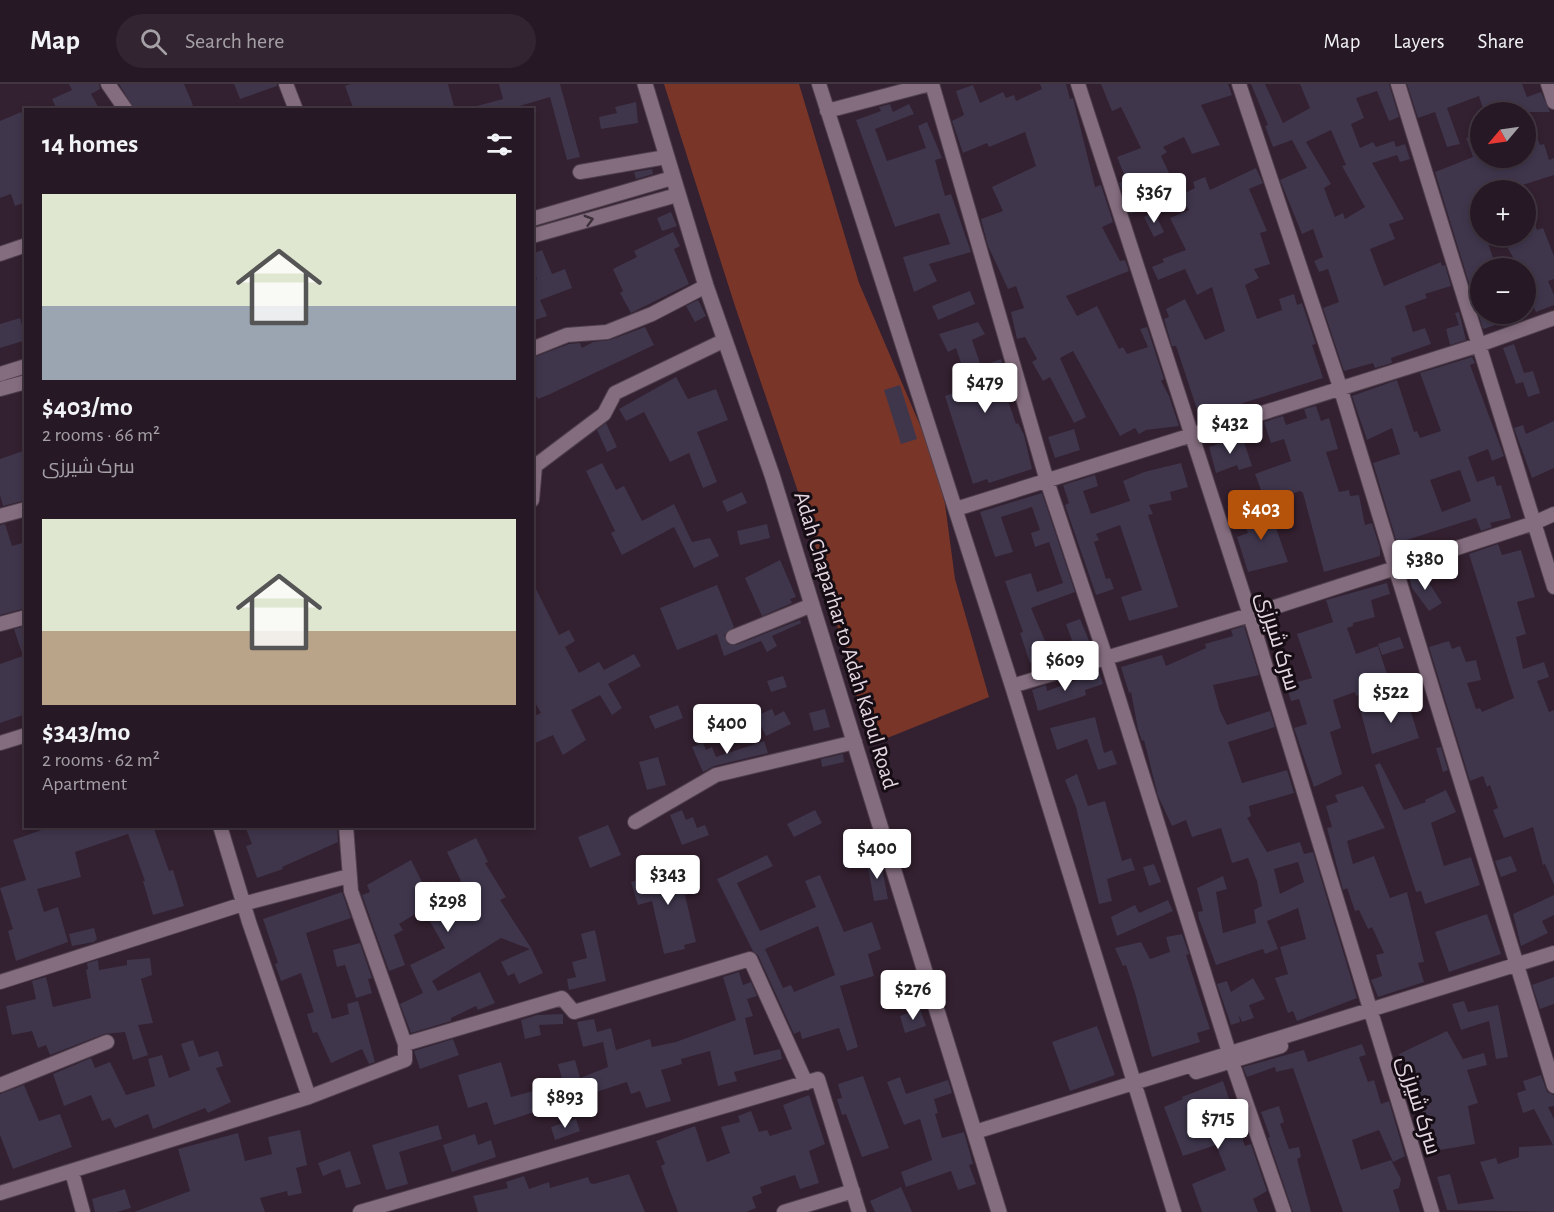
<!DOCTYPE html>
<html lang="en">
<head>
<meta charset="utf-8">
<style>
  :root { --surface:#261824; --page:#322531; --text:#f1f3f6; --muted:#a4a0a6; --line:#423741; --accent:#b45309 }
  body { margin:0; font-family:"Alegreya Sans",Cairo,sans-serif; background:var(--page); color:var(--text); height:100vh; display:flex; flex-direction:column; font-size:22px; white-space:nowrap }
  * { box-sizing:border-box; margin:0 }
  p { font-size:20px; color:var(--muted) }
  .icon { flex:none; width:33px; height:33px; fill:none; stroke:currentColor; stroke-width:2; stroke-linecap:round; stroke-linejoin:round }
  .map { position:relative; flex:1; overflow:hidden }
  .sheet { position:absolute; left:24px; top:24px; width:510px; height:720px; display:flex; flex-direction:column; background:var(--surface); border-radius:0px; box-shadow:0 3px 9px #0003,0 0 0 2px var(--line) }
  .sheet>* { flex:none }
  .needle { width:39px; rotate:241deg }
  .controls { position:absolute; left:1470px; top:18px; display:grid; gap:12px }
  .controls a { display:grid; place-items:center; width:66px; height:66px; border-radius:50%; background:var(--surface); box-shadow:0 3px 9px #0003,0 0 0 2px var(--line); font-size:30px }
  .price { position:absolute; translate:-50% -51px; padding:0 14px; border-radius:6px; background:#fff; color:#222; font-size:20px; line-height:39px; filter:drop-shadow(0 2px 3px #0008) }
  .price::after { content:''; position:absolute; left:50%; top:36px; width:18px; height:14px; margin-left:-9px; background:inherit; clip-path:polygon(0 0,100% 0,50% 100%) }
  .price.on { background:var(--accent); color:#fff }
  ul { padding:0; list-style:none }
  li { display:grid; align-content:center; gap:12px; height:318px; padding:0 18px }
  li span { display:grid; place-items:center; height:186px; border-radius:0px; color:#555 }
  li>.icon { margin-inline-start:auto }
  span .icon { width:108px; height:108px; fill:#fffc; stroke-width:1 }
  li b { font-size:26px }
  h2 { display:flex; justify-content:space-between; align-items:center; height:72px; padding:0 18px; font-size:26px }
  header { display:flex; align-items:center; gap:36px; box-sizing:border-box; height:84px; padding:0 30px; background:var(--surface); border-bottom:2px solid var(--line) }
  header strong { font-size:28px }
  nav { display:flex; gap:33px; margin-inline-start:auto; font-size:21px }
  .search { width:420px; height:54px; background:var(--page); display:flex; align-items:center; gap:15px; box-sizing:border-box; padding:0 21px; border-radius:33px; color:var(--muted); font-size:22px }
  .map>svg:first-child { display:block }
</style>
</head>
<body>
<header>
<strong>Map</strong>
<div class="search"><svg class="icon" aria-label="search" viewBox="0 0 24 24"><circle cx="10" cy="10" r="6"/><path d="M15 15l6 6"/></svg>Search here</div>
<nav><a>Map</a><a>Layers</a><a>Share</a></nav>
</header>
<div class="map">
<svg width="1554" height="1128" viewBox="0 0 1554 1128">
  <rect width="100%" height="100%" fill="#332030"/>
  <!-- green -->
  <path fill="#793628" d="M664 0H799L859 199 932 369 945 420 955 495 989 613 870 661 811 446 735 222Z"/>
  <!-- building -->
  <path fill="#3f364c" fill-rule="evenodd" d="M69 0H99L100 5 91 10 100 26H57L52 15 72 6Z
    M119 0H184L193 21 183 26H135Z
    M234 0H277V2L240 15Z
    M351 0H448L455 26H354L345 2Z
    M499 0H560L580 73 567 76 550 13 506 26H478L477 22 503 15Z
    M1040 0H1066L1070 15 1073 14 1095 103 1101 101 1113 138 1102 143 1120 177 1125 176 1129 187 1066 212 1077 232 1097 222 1119 265 1123 263 1127 270 1148 263 1140 245 1147 243 1164 295 1161 297 1169 312 1179 342 1146 346 1139 350 1135 344 1120 352 1073 267 1060 274 1086 333 1074 339 1050 293 1043 297 1032 278 1037 275 1025 253 1017 255 1011 228 1024 224 1016 202 1008 205 988 162 981 135 1003 127 992 103 1036 82 1025 48 989 63 987 59 963 69 952 37 964 31 956 7 973 1 980 19 1003 8 1006 14 1014 11 1016 17 1042 5Z
    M1101 0H1228L1232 11 1201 21 1220 61 1192 70 1184 53 1163 63 1167 68 1161 72 1170 91 1138 108 1144 125 1130 130 1119 99 1126 95 1117 73 1141 64 1121 23 1112 27Z
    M1251 0H1265L1283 39 1310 24 1300 0H1389L1399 33 1389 37 1377 7 1356 14 1364 34 1351 40 1360 64 1373 58 1376 63 1394 57 1396 63 1405 60 1410 75 1400 78 1397 71 1372 79 1404 135 1389 140 1395 155 1370 165 1384 202 1441 178 1442 182 1445 181 1451 202 1425 210 1427 214 1405 222 1413 248 1425 244 1431 260 1391 274 1392 279 1375 284 1373 279 1344 287 1323 224 1339 218 1328 185 1319 188 1314 177 1323 173 1313 145 1302 150 1280 96 1307 84 1292 56 1273 63 1265 42 1268 41ZM1331 46 1346 81 1342 82 1365 123 1345 135 1343 129 1335 133 1324 104 1331 100 1306 58Z
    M1407 0H1522L1527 13 1541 8 1550 28H1528L1540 61 1544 60 1549 76 1554 74V91L1507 106H1480V155L1486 153 1494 177 1477 183 1480 192V230H1523V232L1483 245 1435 88 1473 73 1466 54 1480 50V74H1526V28H1484L1479 12 1447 24 1460 60 1447 63 1435 28 1418 34Z
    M636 18 638 39 601 45 599 33 617 29 615 23Z
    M890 20 893 28 909 20 914 30 875 45 887 77 926 64 918 42 927 38 942 74 935 76 945 112 951 110 971 168 929 180 937 197 914 208 903 173 950 160 939 129 895 143 856 36 881 27 879 23Z
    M21 28 26 38V118L15 122 11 110 0 114V37Z
    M1256 84 1263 99 1249 105 1267 147 1260 149 1270 180 1254 185 1259 194 1245 201 1257 235 1282 226 1279 215 1294 210 1297 221 1302 219 1316 260 1312 261 1323 294 1243 319 1229 328 1226 322 1199 331 1176 262H1172L1164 235 1169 233 1166 225 1185 215 1205 256 1225 247 1212 203 1197 211 1185 185 1158 196 1152 183 1164 178 1162 175 1186 166 1170 134 1189 126 1181 111 1195 104 1193 98 1205 93 1210 106Z
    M652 85 653 90 636 95 634 88Z
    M1527 118 1537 146 1543 144 1554 172V195L1548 197 1554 211V221L1536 228 1526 208V184H1519L1506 161 1526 152Z
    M1154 127 1164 148 1154 153 1144 133Z
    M671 128 677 142 662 147 657 134Z
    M673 148 680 162 674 165 689 200 631 229 620 209 623 207 613 185 637 173 634 167Z
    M542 166 552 190 565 185 572 204 540 216 547 232 532 237V197L537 195 532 183V170Z
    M970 207 975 220 938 236 932 222Z
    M698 216 706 232 695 238 686 222Z
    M1459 228 1466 256 1450 261 1446 245 1459 241 1455 229Z
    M20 234 26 256 0 264V240Z
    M978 238 985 250 972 256 981 282 1001 275 1011 306 1005 308 1016 340 1018 339 1024 351 1032 385 989 399 987 395 973 400 945 312 969 303 956 264 948 268 939 250Z
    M645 243 654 261 548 311 538 315 536 312 532 313V274L569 260 580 259 582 264 593 258 610 256Z
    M1514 260 1524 289 1533 287 1540 309 1528 313 1523 298 1516 300 1503 264Z
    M1472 273 1475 279 1470 281 1504 372 1492 377 1488 365 1468 373 1477 398 1494 392 1497 402 1501 401 1511 434 1490 439 1492 443 1481 447 1476 434 1397 459 1373 379 1400 370 1392 344 1367 356 1352 312 1397 296 1414 348 1417 347 1420 354 1441 347 1420 289ZM1460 386 1471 417 1442 428 1430 396Z
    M676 293 688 315 716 305 728 336 697 348 717 398 703 404 689 369 670 378 644 328 626 337 619 325Z
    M900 301 917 355 901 360 884 306Z
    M1316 322 1321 337 1329 334 1338 365 1326 368 1339 408 1349 406 1350 412 1359 411 1365 441 1372 439 1380 464V472L1324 488 1303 409 1300 407 1266 419 1255 390 1291 377 1284 355 1271 359 1264 338 1283 332 1286 341 1307 334 1304 325Z
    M1554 337V384L1532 394 1514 344 1523 341 1526 350Z
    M606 339 617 363 607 368 597 346Z
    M1074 345 1080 366 1055 374 1048 353Z
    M1242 352 1252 382 1239 386 1237 381 1216 389 1209 363Z
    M26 366V416L3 422 0 411V375Z
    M602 379 616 406 624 402 642 437 674 420 692 458 710 454 719 472 694 484 674 443 622 471 611 449 615 447 586 387Z
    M1181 379 1188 403 1170 408 1172 416 1149 421 1153 430 1148 431 1178 523 1129 537 1121 513 1142 506 1120 441 1096 450 1099 456 1094 458 1106 495 1110 494 1114 505 1096 511 1065 421 1069 419 1063 401 1095 391 1098 402 1083 407 1091 430 1130 417 1123 397 1144 388Z
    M742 408 747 419 727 428 722 417Z
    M1042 409 1075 508 1031 524 1051 571 1030 579 1020 549 1023 548 1005 497 1031 489 1037 508 1063 499 1049 458 1035 463 1031 449 1040 446 1032 423 1001 433 1013 468 995 473 980 428Z
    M1268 421 1288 478 1248 488 1237 453 1248 449 1241 430Z
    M5 440 12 462 26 458V524L0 531V441Z
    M767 440 770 454 740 461 737 447Z
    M1498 460 1502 471 1521 466 1535 513 1517 518 1526 550 1516 553 1523 585 1544 578 1549 593 1537 597 1549 628 1554 626V801L1545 780 1543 781 1533 743 1504 754 1493 726 1498 724 1490 701 1487 703 1483 692 1470 697 1429 563 1449 557 1452 565 1460 562 1466 578 1476 576 1481 596 1467 599 1476 625 1480 624 1482 628 1514 614 1469 470Z
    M780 476 796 513 790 515 792 519 762 532 745 494Z
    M1422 488 1442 519 1429 527 1412 504 1409 492Z
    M532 497 559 551 569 546 575 557 565 563 579 589 599 578 604 586 634 570 641 582 608 600 622 624 612 631 600 611 571 626 586 656 563 671 553 651 535 659 532 653V633L541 629 532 613Z
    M1387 499 1390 510 1371 516 1375 533 1353 539V542L1347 544 1356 570 1378 562 1390 600 1356 612 1355 608 1333 616 1341 644 1330 648 1342 690 1314 703 1294 644 1307 640 1299 615 1291 617 1286 601 1312 594 1297 550 1333 538 1326 516Z
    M717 501 734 543 724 551 728 560 736 561 800 536 801 539 772 552 777 562 767 568 761 557 724 572 717 550 677 566 660 524Z
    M1080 535 1092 564 1057 577 1052 564 1072 556 1066 540Z
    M26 542V630L0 639V580L23 572 14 545Z
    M1244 542 1259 591 1213 601 1220 627 1227 641 1270 627 1275 643 1228 658 1242 699 1287 686 1294 709 1249 722 1251 732 1247 734 1267 768 1300 758 1304 770 1313 768 1357 914 1297 937 1293 927 1288 929 1275 894 1288 890 1280 863 1306 855 1298 824 1267 837 1278 865 1265 870 1263 865 1216 881 1199 835 1198 828 1203 827 1197 804 1223 792 1227 805 1216 808 1223 849 1256 839 1254 826 1262 822 1257 797 1248 774 1232 779 1221 744 1192 753 1186 736 1172 742 1158 712 1144 656 1142 657 1138 645 1131 608 1129 609 1121 583 1162 571 1166 582 1206 564 1205 560 1233 552 1231 546ZM1298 778 1304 798 1280 810 1274 785Z
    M1400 553 1404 564 1382 571 1378 560Z
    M1099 588 1103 600 1085 606 1086 611 1081 613 1038 627 1032 606 1046 601 1047 607Z
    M783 592 787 603 771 608 767 597Z
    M1420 611 1422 622 1410 625 1419 654 1372 670 1360 625Z
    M678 621 683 634 655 645 649 632Z
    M772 625 775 632 784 627 791 640 766 652 756 632Z
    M825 625 830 643 814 647 809 629Z
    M1095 633 1104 669 1112 666 1117 680 1098 686 1087 655 1057 666 1050 644Z
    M764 657 768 669 714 682 703 688 692 663 703 659 706 666 712 663 716 673Z
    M1441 663 1448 686 1443 688 1436 664Z
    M843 670 844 678 822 683 821 675Z
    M658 673 666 701 647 706 639 678Z
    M1380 679 1404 726 1426 718 1425 716 1446 706 1456 728 1431 739 1444 782 1471 773 1480 801 1425 820 1421 807 1416 808 1375 681Z
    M1077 690 1088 722 1105 717 1122 777 1131 774 1135 786 1107 795 1112 817 1099 820 1076 723 1065 696Z
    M1363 702 1385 744 1347 757 1353 780 1374 772 1390 814 1407 808 1424 878 1418 879 1424 898 1378 913 1371 896 1382 892 1376 871 1384 869 1372 843 1368 845 1359 826 1355 827 1347 804 1343 806 1327 744 1332 743 1326 722 1338 718 1335 711Z
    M682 726 686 736 693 733 697 744 705 741 709 751 682 761 670 731Z
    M815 726 822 739 794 753 787 740Z
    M608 741 621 771 590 784 578 753Z
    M53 742H153L169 787 173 786 184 822 153 831 143 797H145L128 750 75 768 81 793 37 805 44 828 58 823 68 858 16 877 8 847 13 845 0 804 26 796 13 756Z
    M245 742H337L338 758 282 783 283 785 257 794 246 762 252 760Z
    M476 754 488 778 485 779 506 813 500 816 531 864 543 889 519 900 514 889 508 892 501 878 530 865 501 854 432 897 438 907 480 888 495 919 478 926 476 922 451 934V937L411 949 400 920 423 909 410 881 445 864 423 825 399 840 403 846 394 851 405 881 389 887 362 811 370 808 367 801 411 776 424 802 433 797 439 809 461 797 447 768Z
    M767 771 773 782 737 799 760 847 816 823 805 797 820 791 844 848 872 838 881 865 868 870 874 892 840 902 858 963 847 967 839 944 802 955 800 947 794 950 758 871 753 867 717 795ZM818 842 835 891 794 908 791 901 783 904 765 865Z
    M1511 772 1517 787 1501 793 1495 777Z
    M880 774 888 815 874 817 867 778Z
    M674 775 681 796 689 793 694 808 685 811 696 858 684 861 685 865 664 870 652 817 638 821 631 798 663 788 660 780Z
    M1154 780 1161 798 1149 802 1143 783Z
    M342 808 351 834 306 849 332 935 349 930 347 920 358 917 375 978 369 980 362 965 331 979 317 948 313 949 307 930 314 928 301 889 281 897 275 880 278 879 263 835Z
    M1554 811V831L1542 837 1548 849 1521 862 1513 830Z
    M1168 816 1173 827 1117 852 1111 833 1135 821 1139 829Z
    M1487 830 1501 870 1449 888 1435 848Z
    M94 844 97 855 94 858 72 862 69 850Z
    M595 846 606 897 569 906 567 895 576 893 572 878 587 874 581 850Z
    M1182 850 1189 870 1186 871 1210 945 1197 949 1200 958 1152 973 1135 909 1126 881 1123 882 1115 864 1141 858 1150 875 1170 868 1166 853Z
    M360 859 372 894 368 895 372 909 356 914 345 881 337 883 333 866Z
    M150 874 152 891 141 895 153 939 138 941 148 971 133 976 125 948 104 950 50 971 46 961 38 964 32 947 12 951 6 922 36 915 32 897 46 893 53 923 91 914 86 886 88 885 87 879 98 876 99 886 127 881V876Z
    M739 888 743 901 751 898 757 912 747 915 753 932 745 934 754 971 780 965 782 975 734 988 737 997 718 1002 710 967 681 975 682 980 661 986 671 1017 646 1024 640 1007 631 1010 627 998 494 1041 487 1018 468 1024 458 991 501 978 511 1013 563 999 558 980 575 976 580 994 608 983 603 958 583 963 577 938 594 935 597 948 611 944 616 966 650 955 652 963 676 958 736 936 723 893Z
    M1554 893V920L1540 925 1532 901Z
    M1253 894 1265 915 1249 921 1254 934 1242 938 1239 931 1240 938 1231 941 1217 900 1227 897 1231 908Z
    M1464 917 1468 928 1498 921 1508 973 1496 975 1489 937 1461 946 1452 920Z
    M920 925 926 942 905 949 900 932Z
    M563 930V940L539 941 541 951 525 955 521 936 537 931Z
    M1097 942 1115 991 1070 1007 1052 958Z
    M1447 947 1463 975 1484 969 1487 981 1467 986 1478 1019 1468 1022 1475 1060 1428 1068 1420 1038 1423 1037 1407 996 1410 995 1399 970Z
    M453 955 459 971 420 985 414 967Z
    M193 956 199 973 218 967 223 982 216 984 231 1018 208 1029 205 1024 153 1045 148 1030 115 1044 110 1034 102 1037 91 1011 64 1022 53 990 91 974 95 984 110 978 126 1011 155 1002 148 975 162 971 169 994 190 986 181 960Z
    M1362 960 1366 971 1359 973 1368 998 1374 996 1381 1020 1389 1017 1405 1072 1393 1078 1379 1046 1352 1056 1361 1086 1391 1076 1401 1095 1399 1104 1393 1106 1400 1128H1343L1293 984 1276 988 1275 983 1247 993 1243 983 1304 966 1308 978Z
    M1541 991 1547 1008 1554 1011V1022L1548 1023 1554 1035V1128L1447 1126 1437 1093 1450 1090 1458 1120 1494 1115 1480 1078 1496 1074 1498 1080 1519 1073V1063L1553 1061 1534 1025 1523 1029 1517 1009 1526 1006 1523 997Z
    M863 992 889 1064 862 1073 846 1030 842 1031 837 1015 842 1014 838 1000Z
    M900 993 906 1010 948 996 952 1009 934 1015 938 1029 935 1030 942 1054 964 1048 973 1080 969 1081 976 1100 958 1106 951 1087 906 1103 901 1088 932 1076 920 1035 904 1041 887 998Z
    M1223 997 1245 1062 1251 1060 1267 1107 1253 1115 1258 1128H1202L1192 1100 1226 1086 1216 1061 1183 1072 1164 1023 1183 1015 1182 1013Z
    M24 1001 39 1037 60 1030 72 1063 13 1085 0 1051V1010Z
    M809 1011 825 1060 809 1067 819 1099 800 1105 795 1091 760 1103 762 1109 752 1113 756 1124 746 1128H678L668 1102 661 1082 665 1080 656 1057 695 1042 707 1078 730 1069 721 1043 740 1038 738 1032 751 1027 759 1048 767 1046 770 1052 792 1045 783 1021Z
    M1279 1022 1284 1038 1280 1040 1289 1065 1299 1063 1301 1073 1297 1075 1311 1128H1293L1268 1054 1270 1053 1261 1028Z
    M576 1035 580 1047 555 1056 551 1043Z
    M438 1041 442 1055 399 1068 408 1100 386 1106 372 1061Z
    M300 1046 307 1081 296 1084 302 1109 288 1112 287 1107 260 1114 265 1128H134L190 1107 178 1065 238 1049 245 1077 272 1070 268 1053Z
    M475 1050 478 1061 491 1056 496 1073 452 1088 443 1061Z
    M350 1067 361 1100 346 1104 340 1085 323 1092 318 1079Z
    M629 1090 645 1128H478L473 1112 508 1104 506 1098 524 1092 529 1105 549 1098 550 1104 588 1093 590 1099 594 1100Z
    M901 1103 912 1128H875L870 1117Z
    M125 1105 131 1124 117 1128H95L92 1115Z"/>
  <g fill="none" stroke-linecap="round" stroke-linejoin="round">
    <defs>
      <path id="minor" d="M108 0 126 26
        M286 0 296 26
        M819 0 1012 602 1174 1128
        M932 0 1047 397 1106 574 1232 978 1284 1128
        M1078 0 1250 531 1432 1128
        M1239 0 1340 303 1554 1002
        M1398 0 1554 503
        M1548 0 1554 18
        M827 27 930 0
        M580 88 666 73
        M532 135 672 94
        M532 152 677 111
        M0 170 26 161
        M532 265 567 251 607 248 652 230 706 202
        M0 290 26 282
        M0 305 26 298
        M532 416 535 382 604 330 615 309 725 256
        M956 425 1479 261 1554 234
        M0 432 26 425
        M0 540 26 533
        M733 553 812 521
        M1012 602 1250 531 1534 439 1554 430
        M0 659 26 651
        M635 738 716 691 855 658
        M220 742 249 838 309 1013
        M0 898 243 820 349 792
        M405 960 562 914 574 928 750 875 806 999
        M1196 988 1281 962
        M0 1001 107 958
        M975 1048 1554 869
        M72 1088 83 1128
        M0 1109 309 1013 405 976V960L351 807 346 742
        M360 1128 818 995 859 1128
        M784 1128 853 1107"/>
      <path id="secondary" d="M645 0 706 202 772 391 999 1128"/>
    </defs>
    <!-- minor casing -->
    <use href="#minor" stroke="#4f3f4c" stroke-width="16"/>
    <!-- secondary casing -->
    <use href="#secondary" stroke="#4f3f4c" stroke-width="17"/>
    <!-- minor -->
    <use href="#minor" stroke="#846d7f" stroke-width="14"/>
    <!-- secondary -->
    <use href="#secondary" stroke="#846d7f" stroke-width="15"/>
  </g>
  <!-- one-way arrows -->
  <defs><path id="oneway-chevron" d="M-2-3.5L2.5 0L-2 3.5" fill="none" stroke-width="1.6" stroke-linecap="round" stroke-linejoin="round" transform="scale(1.5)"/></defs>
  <use stroke="#3c2f39" href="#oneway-chevron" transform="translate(589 136) rotate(-16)"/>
  <g text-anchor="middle" stroke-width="6" stroke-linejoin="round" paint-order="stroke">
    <!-- street labels -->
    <g font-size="22" fill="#e4d7e1" stroke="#160d14">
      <text transform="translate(847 556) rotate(73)" y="8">Adah Chaparhar to Adah Kabul Road</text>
      <text transform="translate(1279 557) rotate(73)" y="8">سرک شیرزی</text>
      <text transform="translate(1420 1021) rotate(73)" y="8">سرک شیرزی</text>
    </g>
  </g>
</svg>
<div class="controls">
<a><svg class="needle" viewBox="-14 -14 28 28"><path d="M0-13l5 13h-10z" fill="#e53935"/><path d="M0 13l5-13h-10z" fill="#a4a0a6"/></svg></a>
<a>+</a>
<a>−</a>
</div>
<b class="price" style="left:1154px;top:140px">$367</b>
<b class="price" style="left:985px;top:330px">$479</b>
<b class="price" style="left:1230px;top:371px">$432</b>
<b class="price on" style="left:1261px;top:457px">$403</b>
<b class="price" style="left:1425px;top:507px">$380</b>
<b class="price" style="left:1065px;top:608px">$609</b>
<b class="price" style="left:1391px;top:640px">$522</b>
<b class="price" style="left:727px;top:671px">$400</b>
<b class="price" style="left:877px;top:796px">$400</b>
<b class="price" style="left:668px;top:822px">$343</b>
<b class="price" style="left:448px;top:849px">$298</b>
<b class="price" style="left:913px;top:937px">$276</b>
<b class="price" style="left:565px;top:1045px">$893</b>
<b class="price" style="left:1218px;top:1066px">$715</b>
<section class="sheet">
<h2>14 homes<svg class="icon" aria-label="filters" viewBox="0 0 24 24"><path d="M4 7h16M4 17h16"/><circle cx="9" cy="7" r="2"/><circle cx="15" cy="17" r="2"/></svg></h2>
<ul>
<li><span style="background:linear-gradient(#dfe7d0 60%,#9aa5b1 0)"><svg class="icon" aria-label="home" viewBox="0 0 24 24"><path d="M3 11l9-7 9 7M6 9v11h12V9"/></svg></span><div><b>$403/mo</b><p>2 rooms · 66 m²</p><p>سرک شیرزی</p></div></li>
<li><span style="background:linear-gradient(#dfe7d0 60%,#b9a48a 0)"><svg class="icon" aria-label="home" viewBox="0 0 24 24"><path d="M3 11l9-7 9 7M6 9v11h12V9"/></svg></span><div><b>$343/mo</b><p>2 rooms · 62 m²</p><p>Apartment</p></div></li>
</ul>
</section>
</div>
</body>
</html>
